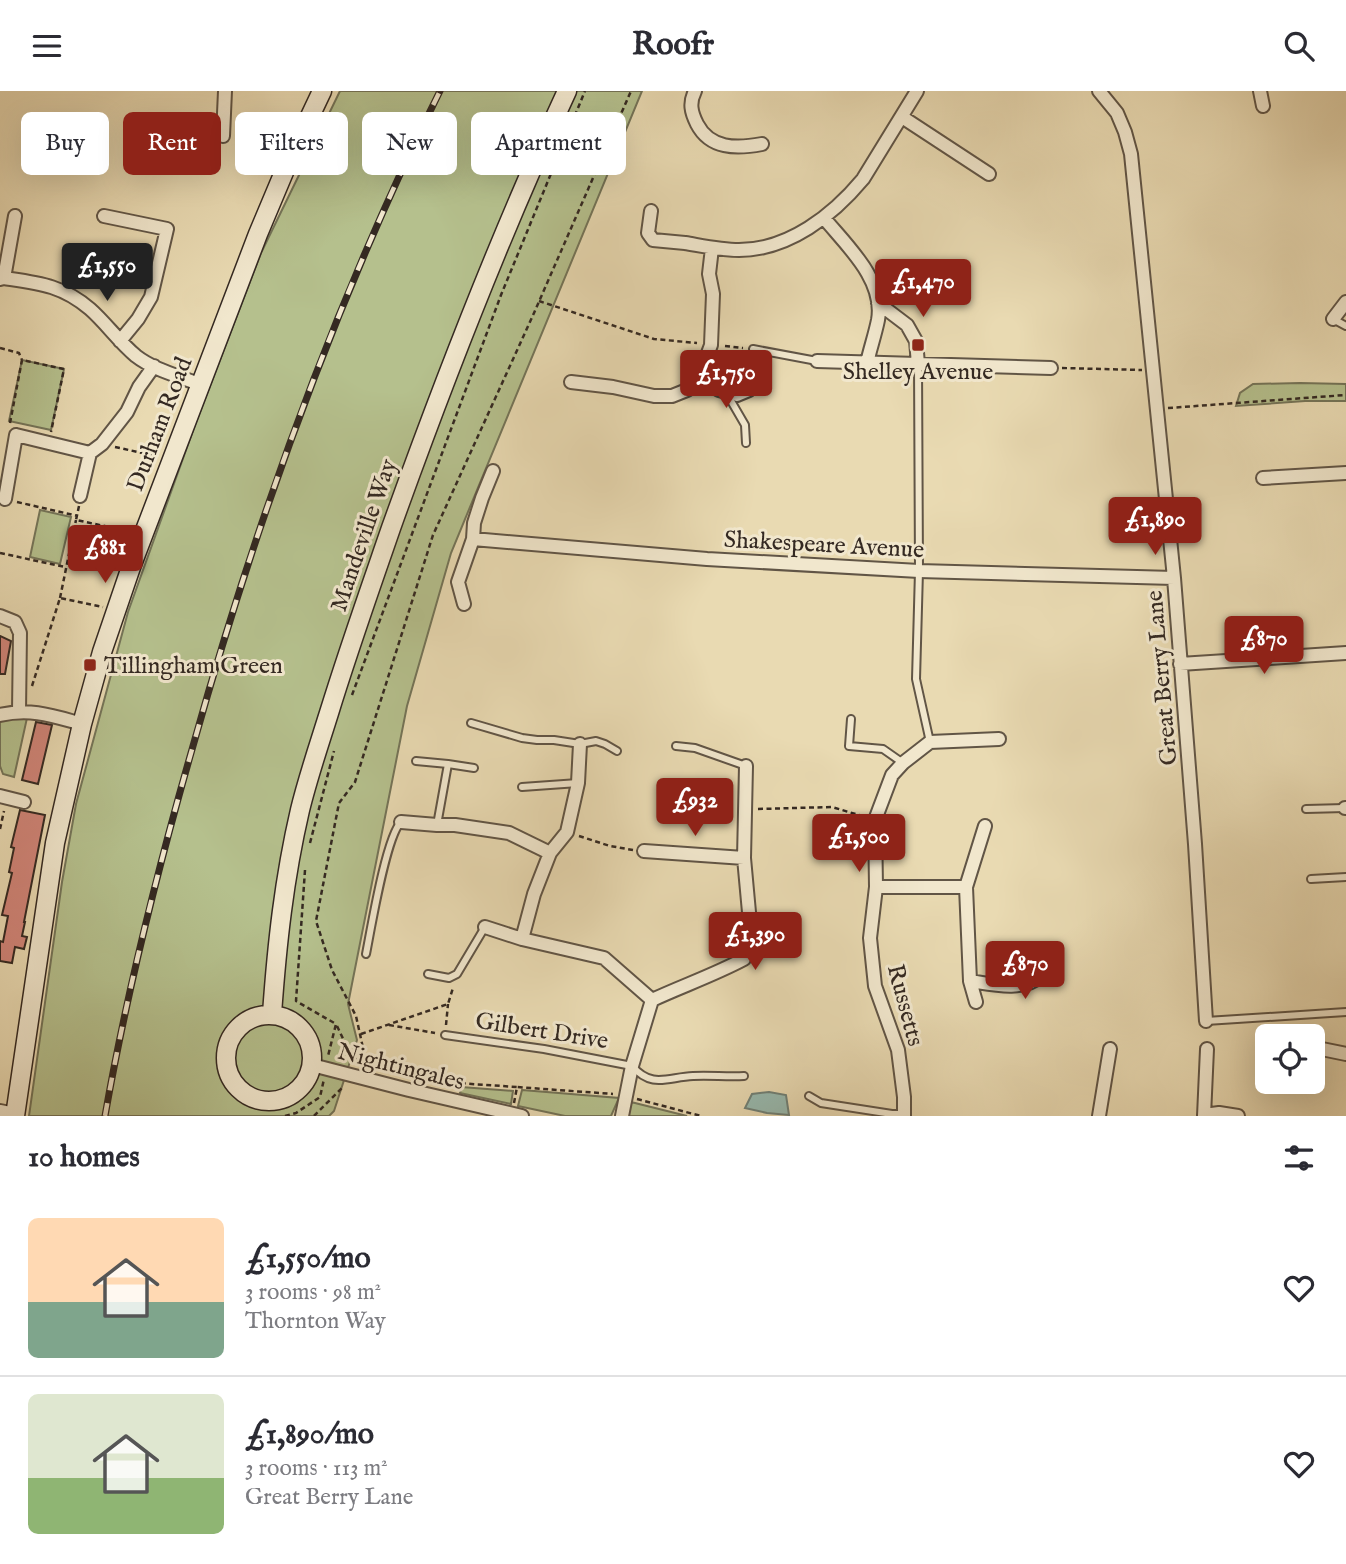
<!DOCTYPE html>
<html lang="en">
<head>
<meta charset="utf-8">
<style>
  :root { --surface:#fff; --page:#f7f7f7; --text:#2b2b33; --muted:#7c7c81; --line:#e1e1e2; --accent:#8f2418 }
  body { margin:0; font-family:"IM FELL English",serif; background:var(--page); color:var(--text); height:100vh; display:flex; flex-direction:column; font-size:26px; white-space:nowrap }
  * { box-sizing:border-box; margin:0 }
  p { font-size:23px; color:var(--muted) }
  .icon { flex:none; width:38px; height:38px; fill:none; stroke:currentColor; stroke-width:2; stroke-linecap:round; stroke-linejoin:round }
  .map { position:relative; height:1025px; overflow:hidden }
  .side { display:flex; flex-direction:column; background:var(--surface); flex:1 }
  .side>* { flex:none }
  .top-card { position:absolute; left:21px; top:21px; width:700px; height:63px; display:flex; gap:14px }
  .tools { position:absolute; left:1255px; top:933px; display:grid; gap:14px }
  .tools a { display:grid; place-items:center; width:70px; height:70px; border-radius:10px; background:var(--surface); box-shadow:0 7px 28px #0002; font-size:35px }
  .price { position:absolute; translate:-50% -60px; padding:0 16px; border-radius:7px; background:var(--accent); color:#fff; font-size:23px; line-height:46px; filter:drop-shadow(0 2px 4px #0008) }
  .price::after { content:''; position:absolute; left:50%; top:42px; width:21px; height:16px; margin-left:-10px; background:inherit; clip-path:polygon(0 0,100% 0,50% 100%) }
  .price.current { background:#222; color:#fff }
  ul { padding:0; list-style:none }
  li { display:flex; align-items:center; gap:21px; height:175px; padding:0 28px }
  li+li { border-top:2px solid var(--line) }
  li span { display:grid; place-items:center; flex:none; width:196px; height:140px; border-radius:10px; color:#555 }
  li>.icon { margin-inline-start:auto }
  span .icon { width:84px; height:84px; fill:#fffc; stroke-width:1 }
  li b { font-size:30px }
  h2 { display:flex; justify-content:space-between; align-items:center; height:84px; padding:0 28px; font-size:30px }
  .tag { padding:0 24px; border-radius:10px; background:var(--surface); box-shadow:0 7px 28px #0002; font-size:24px; line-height:63px }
  .tag.current { background:var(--accent); color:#fff }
  header { display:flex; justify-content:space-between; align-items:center; height:91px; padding:0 28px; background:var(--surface); font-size:32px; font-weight:800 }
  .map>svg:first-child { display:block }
</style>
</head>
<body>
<header><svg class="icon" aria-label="menu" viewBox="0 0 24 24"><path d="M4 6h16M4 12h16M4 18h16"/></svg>Roofr<svg class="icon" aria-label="search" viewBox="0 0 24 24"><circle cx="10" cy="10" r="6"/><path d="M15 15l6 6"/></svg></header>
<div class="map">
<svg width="1346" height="1025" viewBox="0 0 1346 1025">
  <rect width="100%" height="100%" fill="#e9dab2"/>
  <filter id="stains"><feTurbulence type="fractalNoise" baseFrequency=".00286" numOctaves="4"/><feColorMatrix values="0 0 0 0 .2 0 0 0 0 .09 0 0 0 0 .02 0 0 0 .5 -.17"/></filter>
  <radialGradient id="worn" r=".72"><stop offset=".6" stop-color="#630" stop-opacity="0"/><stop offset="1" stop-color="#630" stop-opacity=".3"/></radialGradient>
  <!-- green -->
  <path fill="#b5c08d" stroke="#747458" stroke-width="2" d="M340 0H642L451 462 407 615 348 913 357 949 334 1020 329 1025H29L62 791 76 713 128 521 195 334 261 162Z
    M22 269 64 278 51 339 9 330Z
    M1300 292 1346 293V310H1305L1236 315 1240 302 1253 293Z
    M40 419 71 426 60 473 30 466Z
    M12 626 27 627 14 686 3 683 0 675V630Z
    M461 996 513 1000 511 1013 460 1002Z
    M522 999 619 1007 611 1025H565L518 1015Z
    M631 1011 687 1025H628Z"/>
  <!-- water -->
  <path fill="#97bab0" stroke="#6f8077" stroke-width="2" d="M769 1001 786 1004 789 1024 767 1022 745 1017 752 1003Z"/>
  <!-- building -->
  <path fill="#d18579" stroke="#342922" stroke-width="2" d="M0 545 11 550 5 583H0Z
    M36 631 52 634 38 693 22 689Z
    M20 719 45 724 24 831H25L22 845 27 846 24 858 15 856 12 872 0 870V850L3 851 8 825 2 824 12 782 9 781 14 757 11 756Z"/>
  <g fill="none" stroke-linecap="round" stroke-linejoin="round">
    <defs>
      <path id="lane" d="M1333 228 1346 235
        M753 258 817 270
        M918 273 919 480 916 588 930 651
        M727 303 745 334 746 352
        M851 628 849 655 883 658 903 672
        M471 632 522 647 537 649H554L580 653 596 650 605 653 617 660
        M676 655 695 657 746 675
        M416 670 448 673
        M522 696 578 692
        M1306 718 1345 717
        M437 734 448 673 474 677
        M1311 788 1346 786
        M366 863C371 838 386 746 401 731
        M428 883 449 887 457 883 485 836
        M1206 930 1346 921
        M445 944 544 958 632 975C652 998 668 986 693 985 710 984 727 986 744 985
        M809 1005 821 1012 892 1023H904"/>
      <path id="street" d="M695 0C689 12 691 21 697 33 710 58 736 58 762 53
        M1099 0 1117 22 1125 41 1131 63 1174 487 1195 753 1206 930
        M1260 0 1263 15
        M902 26 989 83
        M223 45 225 0
        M651 120 648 142 653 149C663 150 674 151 685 152 703 155 721 159 739 159 789 159 833 124 863 88L917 0
        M104 125 167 138 151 206 138 228 120 250
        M824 127C847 155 885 189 878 229 875 244 870 258 867 272
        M4 187 15 125
        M0 188 4 187C38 192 62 194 90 218 106 232 119 251 136 265 154 279 179 285 201 294
        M878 212 907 234 916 250 918 273
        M1333 228 1346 211
        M817 270 1051 277
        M702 278 707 291 719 299 737 304 749 299 760 286
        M571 291 613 296 654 305H672L687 299 702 278 711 254 713 203 709 183 712 157
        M1263 387 1346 382
        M80 405 90 362 102 353 127 321 139 296 154 275
        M5 408 16 344 90 362
        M473 448 707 468 919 480 1174 487
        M464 513 458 491 473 448 474 432 482 407 493 380
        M0 525 15 531 20 542 19 620
        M1180 573 1346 562
        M0 624C31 617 53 625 82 633
        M0 705 24 711
        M1345 717H1346
        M401 731 437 734H455L509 742 550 762
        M644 760 744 767
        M876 796H966
        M485 836 522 848 604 867 652 909
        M522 848 534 803 550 762 567 741 578 692 580 653
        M970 890C991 893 1023 901 1041 885 1046 880 1050 872 1053 866
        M976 911 970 890 966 796 985 735
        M1312 956 1346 963
        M312 974 409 999 522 1025
        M0 1020 15 1023
        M1204 1024 1219 1022 1238 1025
        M622 1025 632 975 652 909C682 895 714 884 744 868L751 843 744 767 746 675
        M904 1025V1006L898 959 875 895 870 847 876 796 875 729 892 684 903 672 930 651 999 648
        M1099 1025 1110 958
        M1204 1025 1207 958"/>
      <path id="secondary" d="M272 923C277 853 284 788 300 719 308 686 319 654 329 622 348 560 370 498 391 437 444 289 501 142 567 0
        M226 967a43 43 0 1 1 86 0a43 43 0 1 1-86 0Z
        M15 1025 55 752 82 633 102 561 131 476 258 143 287 74 322 0"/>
    </defs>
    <!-- lane casing -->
    <use href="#lane" stroke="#615546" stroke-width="10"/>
    <!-- street casing -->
    <use href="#street" stroke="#615546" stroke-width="16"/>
    <!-- secondary casing -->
    <use href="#secondary" stroke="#342922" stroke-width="21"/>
    <!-- path -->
    <path stroke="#342922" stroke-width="2.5" stroke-dasharray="5 3.5" stroke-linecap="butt" d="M539 210 654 248 697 252
      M725 255 743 257
      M0 257 19 262 22 269
      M1062 277 1142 279
      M1168 317 1346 304
      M10 332 22 269 64 278 51 341
      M115 356 156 365
      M17 411 78 425
      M79 415 76 429 128 440
      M0 462 65 476
      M60 507 76 429
      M32 595 60 507 103 516
      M352 604 501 204 585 0
      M758 718 832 716 862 725
      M0 738 4 720
      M579 745 610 755 633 759
      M310 752 334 660
      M305 779 296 910 336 933 328 965
      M389 934 435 942
      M446 934 448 913
      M337 935 348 958 359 971
      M361 943 448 913 453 897
      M359 972 363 957 356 925 332 879 316 830 339 712 355 691 433 444 534 222 631 0
      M402 983 457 992 517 996
      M637 1008 701 1025
      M514 1012 517 996 613 1003
      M285 1025 296 1022 320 1006 324 988
      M314 1025 344 995"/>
    <!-- lane -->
    <use href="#lane" stroke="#f1e7cd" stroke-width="6"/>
    <!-- street -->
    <use href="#street" stroke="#f1e7cd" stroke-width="12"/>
    <!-- secondary -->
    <use href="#secondary" stroke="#f1e7cd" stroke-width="18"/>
    <defs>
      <path id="rail" d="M105 1025C127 900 158 777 193 655 256 430 336 209 440 0"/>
    </defs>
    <!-- rail casing -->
    <use href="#rail" stroke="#342922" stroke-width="7"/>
    <!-- rail -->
    <use href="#rail" stroke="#f1e7cd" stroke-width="4.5" stroke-dasharray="13" stroke-linecap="butt"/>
  </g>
  <!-- markers -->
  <g fill="#8f2418" stroke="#f1e7cd" stroke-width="2.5">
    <rect x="911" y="247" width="14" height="14" rx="3.5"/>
    <rect x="83" y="567" width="14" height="14" rx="3.5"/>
  </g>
  <g text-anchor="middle" stroke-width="6" stroke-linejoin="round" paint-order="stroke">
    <!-- poi labels -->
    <g font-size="24" fill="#342922" stroke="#f1e7cd">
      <text x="918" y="288">Shelley Avenue</text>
      <text x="104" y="582" text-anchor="start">Tillingham Green</text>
    </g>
    <!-- street labels -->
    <g font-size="24" fill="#342922" stroke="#f1e7cd">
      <text transform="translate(159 333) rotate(-69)" y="8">Durham Road</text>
      <text transform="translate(363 444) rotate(-71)" y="8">Mandeville Way</text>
      <text transform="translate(824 453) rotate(3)" y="8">Shakespeare Avenue</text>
      <text transform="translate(1161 587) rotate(-95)" y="8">Great Berry Lane</text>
      <text transform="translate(906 914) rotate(75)" y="8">Russetts</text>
      <text transform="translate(542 939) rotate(9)" y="8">Gilbert Drive</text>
      <text transform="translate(401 975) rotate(14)" y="8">Nightingales</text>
    </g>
  </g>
  <rect width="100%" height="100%" filter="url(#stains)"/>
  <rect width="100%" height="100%" fill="url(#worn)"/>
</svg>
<div class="tools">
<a><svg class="icon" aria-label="locate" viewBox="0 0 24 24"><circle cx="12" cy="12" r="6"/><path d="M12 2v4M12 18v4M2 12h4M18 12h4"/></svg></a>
</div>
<b class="price current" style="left:107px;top:212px">£1,550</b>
<b class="price" style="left:923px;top:228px">£1,470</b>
<b class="price" style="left:726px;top:319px">£1,750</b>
<b class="price" style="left:1155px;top:466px">£1,890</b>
<b class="price" style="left:105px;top:494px">£881</b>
<b class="price" style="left:1264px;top:585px">£870</b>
<b class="price" style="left:695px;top:747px">£932</b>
<b class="price" style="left:859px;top:783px">£1,500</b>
<b class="price" style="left:755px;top:881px">£1,390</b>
<b class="price" style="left:1025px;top:910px">£870</b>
<div class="top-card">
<a class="tag">Buy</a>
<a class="tag current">Rent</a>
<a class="tag">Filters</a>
<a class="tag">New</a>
<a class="tag">Apartment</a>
</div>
</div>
<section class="side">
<h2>10 homes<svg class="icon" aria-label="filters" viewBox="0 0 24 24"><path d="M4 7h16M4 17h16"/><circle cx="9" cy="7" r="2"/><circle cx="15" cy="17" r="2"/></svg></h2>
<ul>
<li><span style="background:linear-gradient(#ffd9b3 60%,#7fa58c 0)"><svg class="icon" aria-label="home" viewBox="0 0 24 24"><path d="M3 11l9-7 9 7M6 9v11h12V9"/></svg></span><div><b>£1,550/mo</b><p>3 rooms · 98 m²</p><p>Thornton Way</p></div><svg class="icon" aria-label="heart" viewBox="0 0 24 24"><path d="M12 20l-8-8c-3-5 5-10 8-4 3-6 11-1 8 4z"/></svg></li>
<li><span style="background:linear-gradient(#dfe7d0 60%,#8fb573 0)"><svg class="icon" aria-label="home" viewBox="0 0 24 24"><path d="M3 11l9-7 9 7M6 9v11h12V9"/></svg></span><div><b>£1,890/mo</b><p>3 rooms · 113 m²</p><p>Great Berry Lane</p></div><svg class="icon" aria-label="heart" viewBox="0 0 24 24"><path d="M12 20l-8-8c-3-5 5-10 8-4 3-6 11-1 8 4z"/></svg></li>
</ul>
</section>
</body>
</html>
